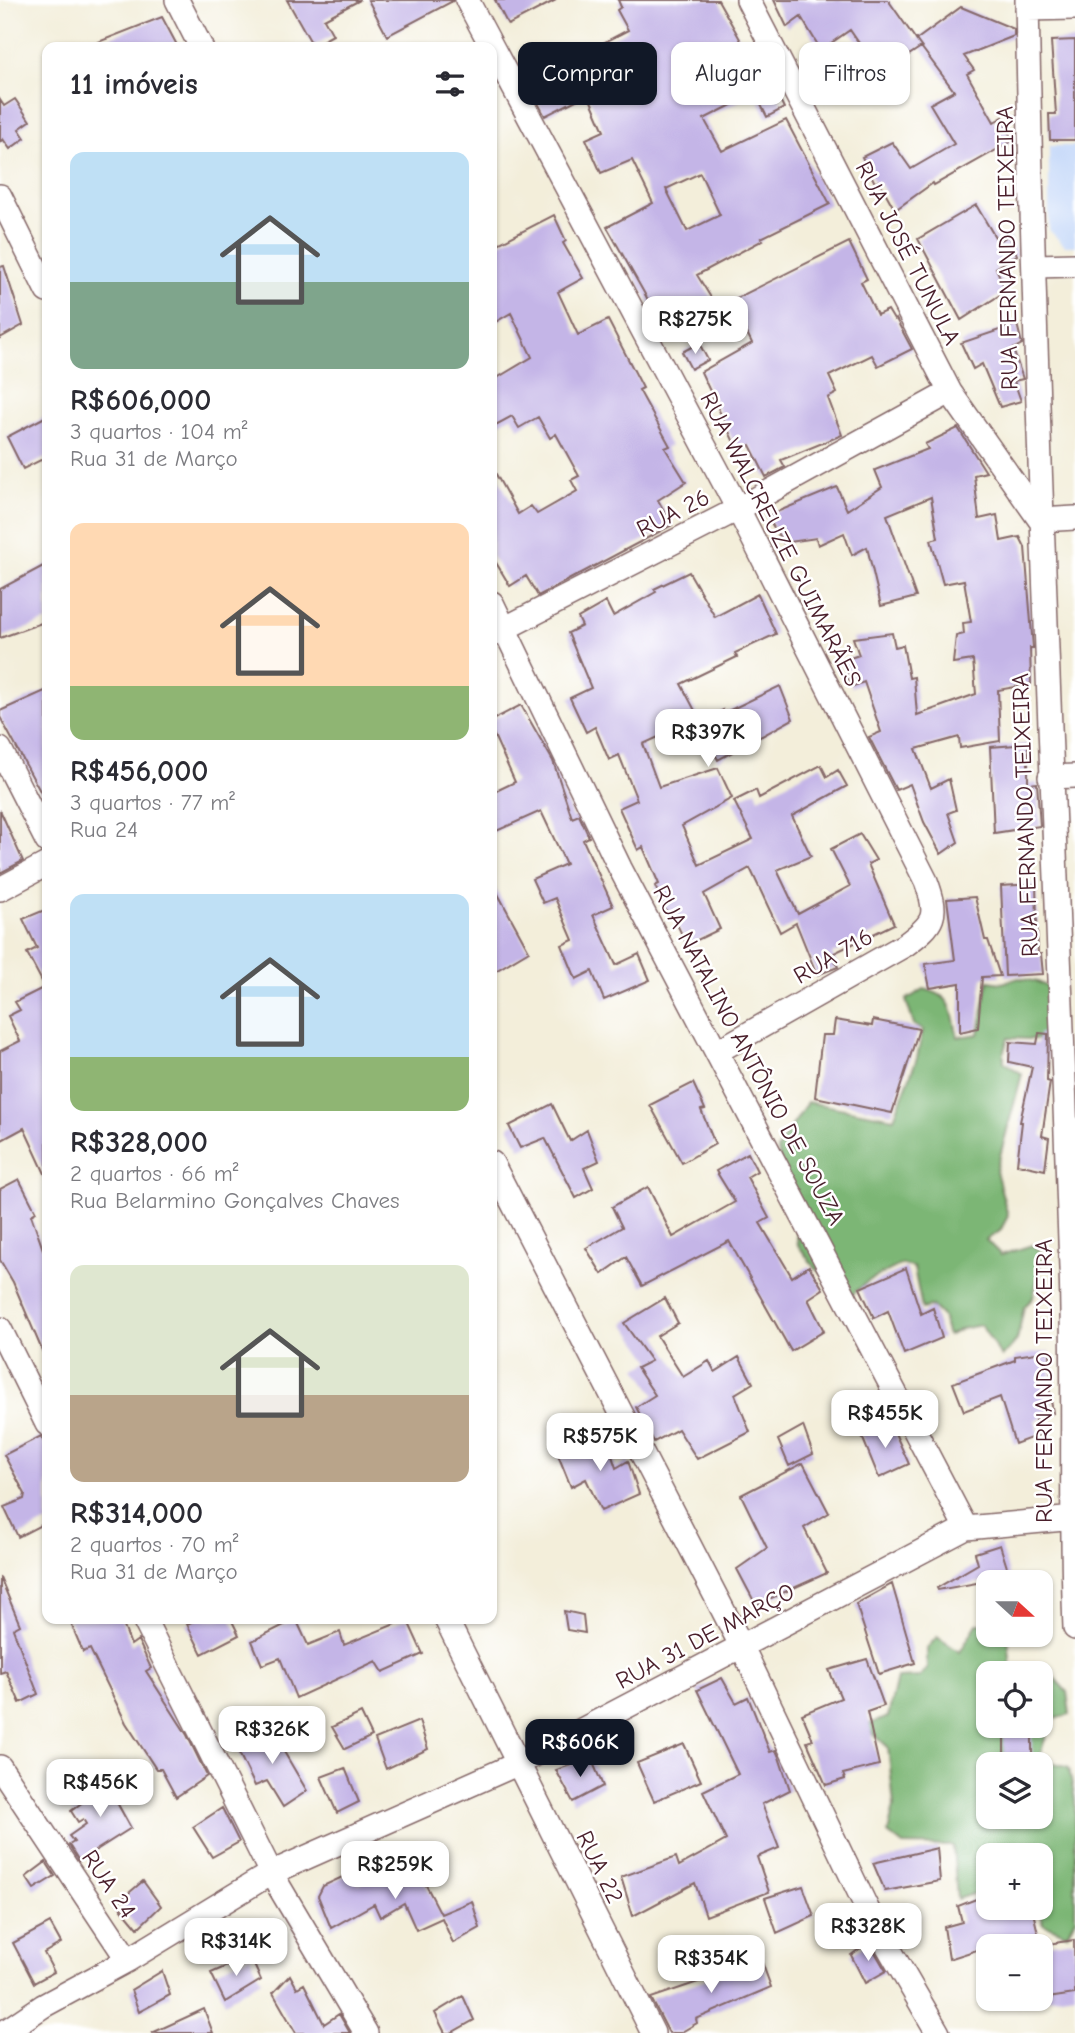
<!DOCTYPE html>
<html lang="pt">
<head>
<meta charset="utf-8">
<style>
  :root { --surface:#fff; --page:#f7f7f7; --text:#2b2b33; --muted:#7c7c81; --accent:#111827 }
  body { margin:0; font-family:"Comic Neue",sans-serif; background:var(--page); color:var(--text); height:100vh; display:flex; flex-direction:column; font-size:26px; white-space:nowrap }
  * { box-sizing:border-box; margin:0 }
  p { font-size:23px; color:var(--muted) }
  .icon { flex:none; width:38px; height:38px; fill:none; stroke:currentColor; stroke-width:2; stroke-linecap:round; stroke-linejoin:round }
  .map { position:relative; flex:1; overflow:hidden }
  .side { position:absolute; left:42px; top:42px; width:455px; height:1582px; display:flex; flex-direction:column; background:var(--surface); border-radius:14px; box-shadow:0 2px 5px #0004 }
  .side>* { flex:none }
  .banner { position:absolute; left:518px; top:42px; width:452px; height:63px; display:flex; gap:14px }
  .needle { width:46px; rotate:111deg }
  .tools { position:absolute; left:976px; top:1570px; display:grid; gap:14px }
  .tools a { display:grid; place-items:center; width:77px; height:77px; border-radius:14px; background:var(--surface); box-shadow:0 2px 5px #0004; font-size:35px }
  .price { position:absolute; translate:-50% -60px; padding:0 16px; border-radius:14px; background:#fff; color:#222; font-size:23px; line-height:46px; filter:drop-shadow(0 2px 4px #0008) }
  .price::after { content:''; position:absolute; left:50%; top:42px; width:21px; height:16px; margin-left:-10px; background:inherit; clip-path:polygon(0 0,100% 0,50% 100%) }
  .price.selected { background:var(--accent); color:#fff }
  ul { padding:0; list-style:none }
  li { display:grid; align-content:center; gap:14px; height:371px; padding:0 28px }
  li span { display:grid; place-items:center; height:217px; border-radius:14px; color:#555 }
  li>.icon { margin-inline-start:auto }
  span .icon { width:126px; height:126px; fill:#fffc; stroke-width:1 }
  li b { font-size:30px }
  h2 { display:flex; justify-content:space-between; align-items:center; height:84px; padding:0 28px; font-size:30px }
  .tag { padding:0 24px; border-radius:14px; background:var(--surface); box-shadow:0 2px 5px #0004; font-size:24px; line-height:63px }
  .tag.selected { background:var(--accent); color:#fff }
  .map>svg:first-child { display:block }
</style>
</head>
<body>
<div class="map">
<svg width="1075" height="2033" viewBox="0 0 1075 2033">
  <rect width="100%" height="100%" fill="#fff"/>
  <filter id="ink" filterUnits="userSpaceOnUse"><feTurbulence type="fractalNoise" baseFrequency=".0143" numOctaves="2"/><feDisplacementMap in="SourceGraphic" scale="14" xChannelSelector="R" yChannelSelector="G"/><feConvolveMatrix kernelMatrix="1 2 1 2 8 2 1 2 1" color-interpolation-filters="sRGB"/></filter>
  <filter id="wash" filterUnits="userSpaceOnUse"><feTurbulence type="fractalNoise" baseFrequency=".00686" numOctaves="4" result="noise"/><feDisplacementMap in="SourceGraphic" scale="28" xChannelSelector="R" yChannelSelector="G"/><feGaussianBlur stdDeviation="1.57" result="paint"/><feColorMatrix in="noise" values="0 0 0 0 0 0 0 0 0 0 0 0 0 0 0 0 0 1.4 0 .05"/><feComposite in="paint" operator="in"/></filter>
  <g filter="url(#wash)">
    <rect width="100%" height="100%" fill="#f3eeda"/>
    <!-- built -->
    <path fill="#cadcf9" d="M1049 146H1075V246H1065L1049 230Z"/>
    <!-- forest -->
    <path fill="#7bb674" stroke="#626a50" stroke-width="2" fill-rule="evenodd" d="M1019 978 1038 982 1048 987 1047 1040 1008 1038 1004 1051V1062L1022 1074 996 1171 1008 1216 1000 1231 986 1240 1001 1255 1032 1245 1043 1253 1033 1298 1024 1307 1017 1340 1002 1357 981 1325 961 1329 948 1336 942 1316 932 1306 922 1309 914 1268 902 1264 868 1281 852 1295 815 1268 798 1245 794 1210 777 1150C786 1132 798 1120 807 1102L894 1118 917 1058 923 1030 914 1025 906 1000 924 989C954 996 951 1009 958 1037L979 1034 988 981 1002 983Z
      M977 1624H989V1634L1008 1635 1011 1672H1049L1067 1692 1070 1714 1051 1720 1039 1758 1069 1768 1075 1800V1919L1067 1934 1043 1924 1040 1908 1041 1855H989C989 1893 992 1887 957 1899L953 1846 903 1845 888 1833 894 1806 888 1747 865 1726 888 1717 897 1678 920 1677 927 1668V1648L937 1637 960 1652ZM989 1673H1041V1726H989ZM989 1764H1041V1816H989Z"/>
    <g id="blocks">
      <!-- building -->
      <path fill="#c4b5e7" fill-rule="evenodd" d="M287 0H360L324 19 333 35 313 46Z
        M368 0H453V1L387 36Z
        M495 0H556L508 25Z
        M618 0H718L767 87 704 119 722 151 786 120 830 204 761 238 763 240 697 275 718 309 684 330 669 305 656 314 607 227 653 203 632 160 601 173 586 139 604 131 588 94 545 116 527 83 628 30 617 10 621 7ZM700 173 720 215 687 231 666 189Z
        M774 0H888L921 47 880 74 850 30 821 50 801 17 787 27Z
        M961 7 1014 29V36L964 56 974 70 967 74 994 122 1003 117 1012 141 934 185 933 183 895 210 879 181 875 183 862 157 892 142 911 169 954 144 930 104 954 91 916 40Z
        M162 17 178 47H89L88 46Z
        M1075 40V140H1050L1049 114H1056L1051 41Z
        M774 88 784 108 767 117 757 97Z
        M15 99 30 121 19 129 25 138 10 149 3 139 0 142V100L4 106Z
        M976 205 998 242 1009 235 1017 255 996 268 1006 291 961 320 918 239Z
        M554 215 566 241 563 243 583 278 558 292 578 335 608 320 643 388 639 390 670 446 665 448 686 482 658 500 672 525 538 596 526 576 510 586 492 556V467L518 514 531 506 537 514 577 491 571 480 579 476 556 434 550 438 538 417 519 428 512 416 492 427V381L532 357 511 313 492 324V247Z
        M849 242 867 279 861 282 877 315 888 310 894 320 896 319 912 349 878 366 872 355 829 376 837 393 828 398 842 435 781 460 785 467 766 477 750 445 738 451 701 372 752 343 731 301Z
        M4 266 23 325 0 338V267Z
        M1017 324 1022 344 1013 349 1023 379 1014 381 1021 401 1000 407 982 364 973 369 961 343Z
        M699 343 708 360 691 369 682 352Z
        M47 416V457L23 469 7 437Z
        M958 428 986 472 974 475 979 519 997 515 1001 541 1020 537 1025 547 1033 648H1030L1031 684 998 690 1000 741 960 748 959 737 916 749 931 788 949 779 956 810 948 813 958 842 941 854 924 822 910 784 896 790 869 737 881 732 864 682 851 687 844 660 859 655 853 638 892 633 895 647 903 645 909 678 914 677 917 715 976 694 973 660 953 663 956 636 964 634 963 623 971 622 964 580 943 584 931 540 938 538 931 497 887 515 916 597 881 606 867 547 852 555 844 533 818 545 816 538 783 543 767 516 837 487 847 510 882 487 875 470 928 449 925 444Z
        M47 564V621L0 638V589Z
        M689 572 715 617 758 594 776 634 735 653 737 657 681 684 701 722 680 732 678 728 643 744 659 787 718 768 732 798 682 826 699 865 753 839 734 801 756 790 759 798 821 765 827 777 838 770 847 786 792 816 811 856 777 870 798 914 850 886 831 849 860 834 876 860 868 864 894 924 832 954 838 967 817 975 796 923 780 932 750 868 704 894 720 929 687 945 671 912 667 914 655 886 659 884 643 847 638 850 619 808 637 800 619 755 609 760 595 727 586 732 570 698 591 688 568 633 582 626 578 618 606 602 613 616 656 592 654 589Z
        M780 686 793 719 718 760 700 725 723 710 724 713Z
        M47 690V804L0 717V711Z
        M521 705 553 761 572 818 579 815 589 837 583 840 613 906 593 915 616 965 639 954 650 980 604 1000 592 971 576 979 562 945 573 940 555 898 543 903 532 879 566 864 541 811 492 833V793L515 782 492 731V720Z
        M1028 744V784L1037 783 1040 826 994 833 990 747Z
        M0 810 23 861 0 873Z
        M492 883 529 951 492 973Z
        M1036 884 1038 954H1041L1043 974 1005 976 1001 886Z
        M975 897 985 940H988L1000 976 982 977 978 1028 960 1032V983L930 988 925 964 955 960 947 899Z
        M47 909V1178L24 1128 0 1141V1051L20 1041 8 1016 20 1010 15 1002 45 987 27 953 37 948 23 919Z
        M835 1020 872 1026 873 1020 919 1029 892 1113 815 1097 822 1035H833Z
        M1039 1033 1048 1034 1047 1081 1050 1082 1042 1136 1049 1138 1045 1170 1017 1164 1022 1122H1020L1032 1067 1009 1062 1010 1042 1037 1044Z
        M693 1083 705 1109 701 1110 715 1144 682 1163 650 1105Z
        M552 1104 570 1141 587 1130 599 1161 584 1168 593 1188 576 1198 545 1138 520 1148 509 1126Z
        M748 1153 757 1171 747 1177 769 1218 760 1223 792 1277 809 1266 823 1289 808 1299 824 1331 791 1351 729 1241 642 1286 626 1257 602 1274 586 1248 622 1227 612 1207 648 1187 673 1237 735 1202 716 1171Z
        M19 1179 36 1212 31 1215 47 1261V1362L13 1282 0 1260V1189Z
        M906 1268 921 1314 933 1308 942 1338 904 1354 888 1311 874 1318 860 1288Z
        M665 1298 678 1323 657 1336 683 1377 709 1361 715 1372 739 1357 753 1383 735 1394 750 1432 697 1459 678 1429 654 1442 636 1407 655 1395 637 1368 651 1361 624 1323Z
        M1050 1351 1051 1380 1048 1381 1053 1413 1035 1420 1039 1435 1015 1444 1000 1397 964 1411 953 1383 1015 1360V1356Z
        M890 1422 909 1464 879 1478 861 1434Z
        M803 1426 813 1454 789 1466 778 1440Z
        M605 1434 616 1468 628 1461 639 1494 601 1511 586 1479 571 1487 558 1455Z
        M41 1436 47 1449V1522L18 1537 4 1507 24 1499 25 1494 4 1455Z
        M803 1463 829 1513 804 1528 827 1573 756 1605 737 1569 767 1548 741 1495Z
        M1000 1545 1010 1577 938 1590 937 1588 978 1564 975 1553Z
        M0 1577 20 1625 13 1629 38 1694 20 1703 6 1671 0 1673Z
        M892 1584 915 1663 879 1674 856 1604Z
        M564 1611 583 1615 585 1633 567 1630Z
        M69 1619H121L131 1645 138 1640 151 1668 146 1671 187 1735 207 1776 176 1797 161 1769H156L126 1723 90 1649 83 1652Z
        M198 1619H231L239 1635 202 1654 187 1624Z
        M296 1619 308 1645 340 1632 344 1645 407 1619 423 1654 383 1672 376 1661 296 1698 280 1658 262 1665 252 1641Z
        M867 1659 884 1706 867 1712 879 1765 843 1774 845 1779 826 1785 807 1742 813 1740 802 1714 841 1698 829 1670Z
        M722 1678 736 1703 748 1697 770 1752 776 1750 779 1757 790 1790 762 1804 779 1848 757 1857 769 1892 706 1916 695 1883 633 1916 621 1877 676 1857 679 1866 726 1840 703 1791 738 1774 697 1690Z
        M361 1713 372 1736 345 1749 332 1727Z
        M419 1721 428 1749 386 1769 375 1739Z
        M1004 1726H1032V1758H1004Z
        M275 1728 286 1749 283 1750 307 1791 283 1807 267 1781 255 1786 236 1747Z
        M684 1744 701 1781 654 1801 637 1763Z
        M591 1758 603 1786 573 1802 556 1770Z
        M345 1768 359 1802 337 1813 321 1777Z
        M118 1775 129 1790 115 1799 131 1828 79 1861 69 1845 74 1842 69 1836 86 1824 83 1819 78 1822 71 1811Z
        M222 1808 239 1842 212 1857 193 1827Z
        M937 1848 940 1881 885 1891 873 1863Z
        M46 1862 55 1876 34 1889 26 1877Z
        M415 1864 441 1914 472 1901 480 1928 453 1943 442 1918 416 1930 404 1903 380 1917 374 1904 331 1928 318 1896 323 1886 353 1872 359 1884Z
        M143 1881 161 1906 138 1928 117 1903Z
        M803 1886 814 1916 777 1933 765 1898Z
        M989 1894V1908H1032L1041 1946H989L949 1959 944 1927 962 1922 958 1906Z
        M50 1923 61 1943 44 1953 54 1972 34 1983 13 1943Z
        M1074 1940 1075 1994 1041 1999V1945Z
        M869 1942 886 1971 865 1983 851 1955Z
        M759 1954 771 1987 696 2019 697 2023 680 2033H669L651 1998 733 1970 731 1964Z
        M250 1956 261 1980 225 2002 211 1973Z
        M162 1971 170 1995 139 2012 131 1990Z
        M290 1975 297 1988 304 1984 324 2024 339 2014 350 2033H296L273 1993Z
        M463 1996 474 2020 451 2033H445L435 2013Z
        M204 2009 213 2033H152Z"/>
    </g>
  </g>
  <g filter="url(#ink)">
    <use href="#blocks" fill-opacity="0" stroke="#856768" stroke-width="2"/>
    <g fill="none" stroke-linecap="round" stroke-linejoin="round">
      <defs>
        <path id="minor" d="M177 0 201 47
          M467 0 738 509 926 881C939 916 935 923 905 945L718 1051
          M748 0 950 392 1040 520 1075 518
          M1027 0C1035 423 1056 845 1071 1268 1075 1388 1070 1508 1075 1628
          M1027 9 1075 8
          M0 196 47 291
          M1035 266 1075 265
          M492 603 620 868 966 1528
          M492 635 738 509 950 392
          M0 749 47 841
          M1050 777 1075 776
          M0 889 47 864
          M492 1163 742 1647 873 1921 938 2033
          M0 1329 47 1424
          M144 1619 271 1873 366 2033
          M446 1619 653 2033
          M0 1767 128 1960
          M3 2033 43 2006 128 1960 271 1873 519 1763 966 1528 1075 1518"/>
      </defs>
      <!-- minor casing -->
      <use href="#minor" stroke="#856768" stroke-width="26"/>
      <!-- minor -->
      <use href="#minor" stroke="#fff" stroke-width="23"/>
    </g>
  </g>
  <g text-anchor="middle" stroke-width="5" stroke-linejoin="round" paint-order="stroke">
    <!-- street labels -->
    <g font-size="24" fill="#4a1f2b" stroke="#fff">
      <text transform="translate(1007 248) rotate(-91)" y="8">RUA FERNANDO TEIXEIRA</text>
      <text transform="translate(908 253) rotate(63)" y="8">RUA JOSÉ TUNULA</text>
      <text transform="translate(673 513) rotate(-27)" y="8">RUA 26</text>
      <text transform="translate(781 539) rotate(63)" y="8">RUA WALCREUZE GUIMARÃES</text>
      <text transform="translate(1025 815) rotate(-92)" y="8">RUA FERNANDO TEIXEIRA</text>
      <text transform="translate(833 956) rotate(-30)" y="8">RUA 716</text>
      <text transform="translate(749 1055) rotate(62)" y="8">RUA NATALINO ANTÔNIO DE SOUZA</text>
      <text transform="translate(1044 1381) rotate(-90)" y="8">RUA FERNANDO TEIXEIRA</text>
      <text transform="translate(705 1636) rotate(-28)" y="8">RUA 31 DE MARÇO</text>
      <text transform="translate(600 1867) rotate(64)" y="8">RUA 22</text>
      <text transform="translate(109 1884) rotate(56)" y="8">RUA 24</text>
    </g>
  </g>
</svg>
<div class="tools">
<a><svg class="needle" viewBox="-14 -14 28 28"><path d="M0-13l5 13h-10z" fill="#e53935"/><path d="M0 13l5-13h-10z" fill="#7c7c81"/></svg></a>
<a><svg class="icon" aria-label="locate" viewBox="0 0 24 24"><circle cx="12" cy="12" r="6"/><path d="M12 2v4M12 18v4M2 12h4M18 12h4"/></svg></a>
<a><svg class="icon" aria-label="layers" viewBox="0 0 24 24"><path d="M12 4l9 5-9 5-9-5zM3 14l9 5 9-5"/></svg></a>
<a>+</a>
<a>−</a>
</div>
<b class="price" style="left:695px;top:356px">R$275K</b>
<b class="price" style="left:708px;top:769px">R$397K</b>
<b class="price" style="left:885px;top:1450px">R$455K</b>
<b class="price" style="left:600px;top:1473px">R$575K</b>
<b class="price" style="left:272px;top:1766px">R$326K</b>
<b class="price selected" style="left:580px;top:1779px">R$606K</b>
<b class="price" style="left:100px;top:1819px">R$456K</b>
<b class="price" style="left:395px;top:1901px">R$259K</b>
<b class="price" style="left:868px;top:1963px">R$328K</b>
<b class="price" style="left:236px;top:1978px">R$314K</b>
<b class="price" style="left:711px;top:1995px">R$354K</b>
<div class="banner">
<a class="tag selected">Comprar</a>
<a class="tag">Alugar</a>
<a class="tag">Filtros</a>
</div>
<section class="side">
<h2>11 imóveis<svg class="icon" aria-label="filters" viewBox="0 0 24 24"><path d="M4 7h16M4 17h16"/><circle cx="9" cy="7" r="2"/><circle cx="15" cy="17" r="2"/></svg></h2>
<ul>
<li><span style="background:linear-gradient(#bfe0f5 60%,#7fa58c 0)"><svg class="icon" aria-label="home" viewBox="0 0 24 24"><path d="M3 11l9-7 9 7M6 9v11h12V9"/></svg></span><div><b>R$606,000</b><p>3 quartos · 104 m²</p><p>Rua 31 de Março</p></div></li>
<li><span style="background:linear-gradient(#ffd9b3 75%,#8fb573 0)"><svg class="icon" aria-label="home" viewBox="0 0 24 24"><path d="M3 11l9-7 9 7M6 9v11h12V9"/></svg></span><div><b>R$456,000</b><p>3 quartos · 77 m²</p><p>Rua 24</p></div></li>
<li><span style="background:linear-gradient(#bfe0f5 75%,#8fb573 0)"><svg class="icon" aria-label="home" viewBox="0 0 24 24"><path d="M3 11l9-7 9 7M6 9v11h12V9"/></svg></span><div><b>R$328,000</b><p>2 quartos · 66 m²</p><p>Rua Belarmino Gonçalves Chaves</p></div></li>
<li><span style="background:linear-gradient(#dfe7d0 60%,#b9a48a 0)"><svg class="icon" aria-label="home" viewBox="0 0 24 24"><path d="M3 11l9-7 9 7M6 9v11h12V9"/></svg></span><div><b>R$314,000</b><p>2 quartos · 70 m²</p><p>Rua 31 de Março</p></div></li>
</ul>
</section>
</div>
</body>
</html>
